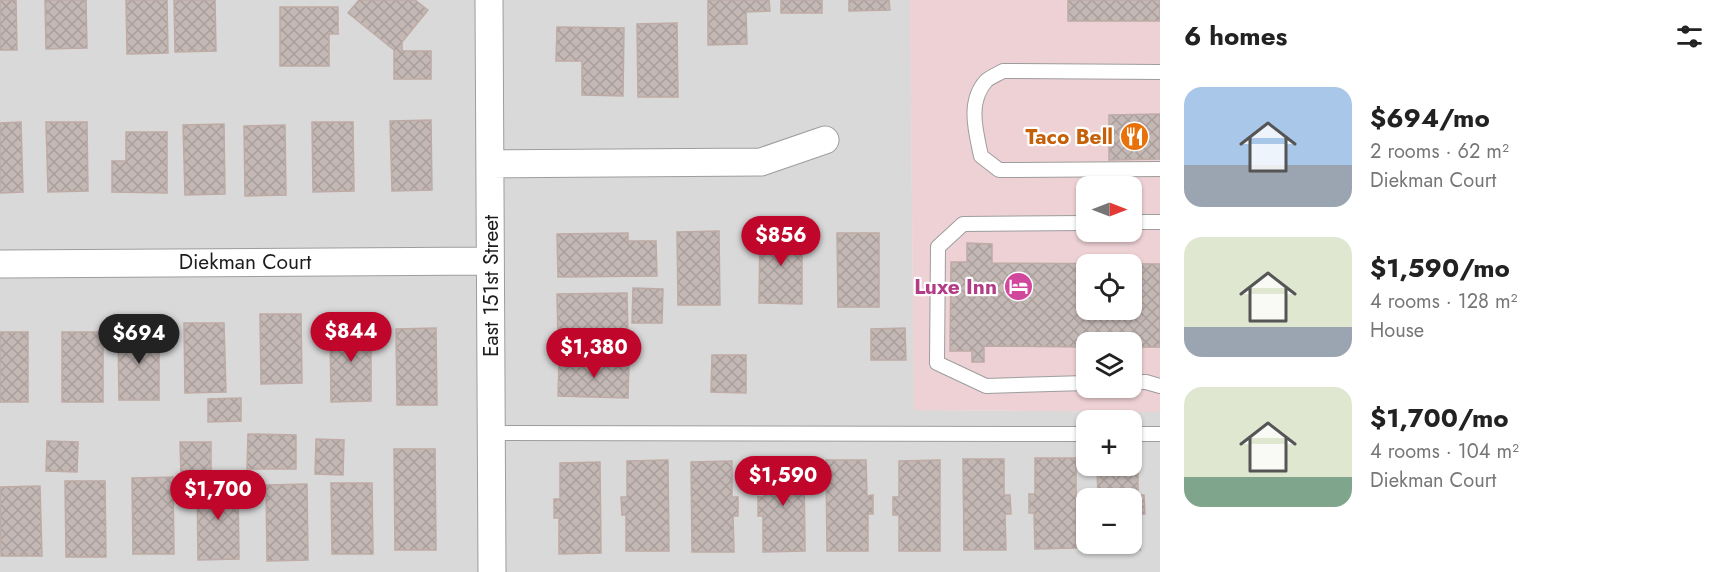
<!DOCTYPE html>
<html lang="en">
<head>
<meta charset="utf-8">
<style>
  :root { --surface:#fff; --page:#f2f2f2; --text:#222; --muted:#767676; --accent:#c0072b }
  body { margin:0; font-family:Jost,sans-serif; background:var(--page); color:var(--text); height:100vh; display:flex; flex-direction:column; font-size:22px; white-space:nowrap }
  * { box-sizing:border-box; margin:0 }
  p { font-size:20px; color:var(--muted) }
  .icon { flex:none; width:33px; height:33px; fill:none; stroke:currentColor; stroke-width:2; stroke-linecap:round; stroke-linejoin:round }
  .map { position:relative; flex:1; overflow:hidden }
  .details { display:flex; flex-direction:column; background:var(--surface); width:570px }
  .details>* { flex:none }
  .needle { width:39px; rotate:90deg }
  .fabs { position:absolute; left:1076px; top:176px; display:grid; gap:12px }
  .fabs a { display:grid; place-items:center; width:66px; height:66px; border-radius:12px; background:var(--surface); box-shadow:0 2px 4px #0004; font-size:30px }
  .price { position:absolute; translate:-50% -51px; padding:0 14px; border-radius:21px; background:var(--accent); color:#fff; font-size:20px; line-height:39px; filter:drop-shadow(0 2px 3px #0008) }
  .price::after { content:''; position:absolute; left:50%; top:36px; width:18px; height:14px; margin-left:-9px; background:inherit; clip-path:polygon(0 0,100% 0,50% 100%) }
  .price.on { background:#222; color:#fff }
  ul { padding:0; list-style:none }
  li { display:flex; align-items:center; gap:18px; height:150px; padding:0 24px }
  li span { display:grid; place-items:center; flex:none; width:168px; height:120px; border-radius:18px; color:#555 }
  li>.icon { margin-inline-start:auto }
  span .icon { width:72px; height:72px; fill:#fffc; stroke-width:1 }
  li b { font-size:26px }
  h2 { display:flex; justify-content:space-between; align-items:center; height:72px; padding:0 24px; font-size:26px }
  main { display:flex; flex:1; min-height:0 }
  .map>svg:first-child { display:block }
</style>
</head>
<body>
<main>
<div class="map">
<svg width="1160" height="572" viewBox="0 0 1160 572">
  <defs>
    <pattern id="building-cross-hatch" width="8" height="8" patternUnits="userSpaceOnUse" patternTransform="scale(1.5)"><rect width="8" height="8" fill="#c4b8b5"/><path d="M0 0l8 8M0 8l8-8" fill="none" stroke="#a89e9b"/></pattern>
  </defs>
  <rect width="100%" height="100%" fill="#ede7e1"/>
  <!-- residential -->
  <path fill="#dad9d9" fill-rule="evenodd" d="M0 0H910L914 410 1160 412V572H0ZM1086 420H1131V465H1086ZM1086 498H1131V543H1086Z"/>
  <!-- commercial -->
  <path fill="#eed1d5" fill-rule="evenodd" d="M910 0H1160V412L914 410ZM1086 186H1131V231H1086ZM1086 264H1131V309H1086ZM1086 342H1131V387H1086Z"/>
  <!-- building -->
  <path fill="url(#building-cross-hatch)" stroke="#beaba5" stroke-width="1.5" fill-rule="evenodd" d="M0 0H16L17 50H0Z
    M45 0H86L87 48 46 49Z
    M126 0H167L168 53 127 54Z
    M174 0H215L216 51 175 52Z
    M359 0H415L428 10 402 42V51H431V79H394V50L348 13Z
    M708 0H769L770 11 746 12 747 44 708 45Z
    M781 0H822V13H781Z
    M849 0H889L890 10 849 11Z
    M1068 0H1160V21H1068Z
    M280 7H338V34H329V66H280Z
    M677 23 678 97H638L637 24Z
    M557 27 624 28 623 96 582 95V61H556Z
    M1160 114V159L1109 160V115Z
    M431 120 432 190 392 191 390 121Z
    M21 122 23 192 0 193V123Z
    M46 122H87L88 191 48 192Z
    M312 122H353L354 191 313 192Z
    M224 124 225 194 185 195 183 125Z
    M285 125 286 195 245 196 244 126Z
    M126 132H167V193L112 192V161H126Z
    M760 230 802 231V304L759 303Z
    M719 231 720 305H678L677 232Z
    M628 233V241H656L657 276 558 277 557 234Z
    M837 233H879V307H838Z
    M967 243 992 244V263L1160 264V347H1131V342H1086V347L984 346V362H972V351H950L951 262H967ZM1086 264H1131V309H1086Z
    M633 288 663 289 662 323H632Z
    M627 293 628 336 558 338 557 294Z
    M260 314H301L302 383 261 384Z
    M184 323H224L226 392 185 393Z
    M371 325V401L331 402 330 326Z
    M436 328 437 405H397L396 329Z
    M905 328 906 360H871V329Z
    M118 330H159V400H119Z
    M0 332H28V402H0Z
    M62 332H103V402H62Z
    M712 355H746V393L711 392Z
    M559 360 629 361 628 398 558 396Z
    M241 398V421L208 422V399Z
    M248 434 296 435V469H247Z
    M316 439 344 440 343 475 315 474Z
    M47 441 78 442 77 472 46 471Z
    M180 442H211V476H181Z
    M394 449H435L436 550H395Z
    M1035 458H1076V548L1035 549 1034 513H1029V494H1035Z
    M963 459H1004V495H1010L1011 514H1005L1006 550H964Z
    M1131 459H1138V495H1144L1145 514H1139L1140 550H1098V543H1131V498H1098L1097 465H1131Z
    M668 460 669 551H626V515H622L621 497H627V461Z
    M826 460H866L867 496 873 495V514H868V551H827Z
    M940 460V551H899V515H893V497H899V461Z
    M732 461V497H738V516H733L734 552H692L691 462Z
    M764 461H804L805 551 763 552V516H758V497H764Z
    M600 462 601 553 559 554V518H554V499H560V463Z
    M173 477 174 554H133L132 478Z
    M65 481H105L106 557H66Z
    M197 483H238L239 559 198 560Z
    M331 483H372L373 554H332Z
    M307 484 308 560 267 561 266 485Z
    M40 486 42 556H1L0 487Z"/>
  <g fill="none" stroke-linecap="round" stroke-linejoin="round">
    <defs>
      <path id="service" d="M1160 72 1003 71C998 74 990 77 986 81 967 102 976 132 981 156L999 170 1160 169
        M1131 222H1160
        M1086 223 963 224 938 247 937 363 986 386 1086 383
        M1131 382H1146L1160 386
        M491 433 1086 434
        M1131 434H1160"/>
      <path id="minor" d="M489 0 492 572
        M490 164 761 162 825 140
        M0 264 490 261"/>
    </defs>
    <!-- service casing -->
    <use href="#service" stroke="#9d9d9d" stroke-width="16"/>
    <!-- minor casing -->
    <use href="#minor" stroke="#9d9d9d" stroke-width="29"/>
    <!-- service -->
    <use href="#service" stroke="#fff" stroke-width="14"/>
    <!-- minor -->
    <use href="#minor" stroke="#fff" stroke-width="27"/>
  </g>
  <!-- icons -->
  <defs>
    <symbol id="restaurant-disc" viewBox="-11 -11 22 22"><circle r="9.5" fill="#e8710a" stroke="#fff"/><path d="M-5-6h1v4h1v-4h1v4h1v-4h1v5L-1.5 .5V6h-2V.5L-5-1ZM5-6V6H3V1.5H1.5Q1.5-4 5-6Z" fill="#fff"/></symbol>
    <symbol id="hotel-disc" viewBox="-11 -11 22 22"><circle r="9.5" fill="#d1479c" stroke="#fff"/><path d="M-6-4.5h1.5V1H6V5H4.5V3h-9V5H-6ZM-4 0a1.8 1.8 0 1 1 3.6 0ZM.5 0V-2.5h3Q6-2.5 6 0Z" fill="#fff"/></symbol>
  </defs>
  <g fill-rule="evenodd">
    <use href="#restaurant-disc" x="1118" y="120" width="33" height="33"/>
    <use href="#hotel-disc" x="1002" y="270" width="33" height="33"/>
  </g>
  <g text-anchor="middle" stroke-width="4.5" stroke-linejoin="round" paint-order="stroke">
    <!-- food labels -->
    <g font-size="21" font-weight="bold" fill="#c56008" stroke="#fff" text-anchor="end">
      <text x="1113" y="144">Taco Bell</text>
    </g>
    <!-- street labels -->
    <g font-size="21" fill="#1c1c1c" stroke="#fff">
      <text x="245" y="269">Diekman Court</text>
      <text transform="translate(491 286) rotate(-90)" y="7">East 151st Street</text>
    </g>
    <!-- hotel labels -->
    <g font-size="21" font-weight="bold" fill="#b23c85" stroke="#fff" text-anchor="end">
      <text x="997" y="294">Luxe Inn</text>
    </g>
  </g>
</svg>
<div class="fabs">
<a><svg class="needle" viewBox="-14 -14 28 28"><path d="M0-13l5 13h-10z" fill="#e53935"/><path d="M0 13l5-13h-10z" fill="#767676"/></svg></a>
<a><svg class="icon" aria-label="locate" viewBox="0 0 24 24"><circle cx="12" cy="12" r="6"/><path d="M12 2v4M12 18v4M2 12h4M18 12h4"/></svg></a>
<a><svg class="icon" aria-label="layers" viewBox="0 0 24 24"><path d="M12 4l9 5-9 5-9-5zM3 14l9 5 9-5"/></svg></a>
<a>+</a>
<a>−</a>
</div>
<b class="price" style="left:781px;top:267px">$856</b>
<b class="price" style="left:351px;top:363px">$844</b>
<b class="price on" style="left:139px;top:365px">$694</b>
<b class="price" style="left:594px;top:379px">$1,380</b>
<b class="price" style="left:783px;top:507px">$1,590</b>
<b class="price" style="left:218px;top:521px">$1,700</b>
</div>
<section class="details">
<h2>6 homes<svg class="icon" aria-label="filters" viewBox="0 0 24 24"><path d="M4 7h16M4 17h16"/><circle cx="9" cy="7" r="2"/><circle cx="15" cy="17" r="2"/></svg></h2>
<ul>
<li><span style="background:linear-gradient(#a9c7e8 65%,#9aa5b1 0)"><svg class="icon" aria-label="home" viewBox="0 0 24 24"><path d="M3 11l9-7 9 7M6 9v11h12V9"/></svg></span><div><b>$694/mo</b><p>2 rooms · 62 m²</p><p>Diekman Court</p></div></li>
<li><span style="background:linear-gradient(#dfe7d0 75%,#9aa5b1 0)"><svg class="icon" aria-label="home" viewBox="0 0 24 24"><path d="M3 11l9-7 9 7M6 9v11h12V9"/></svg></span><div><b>$1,590/mo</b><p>4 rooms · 128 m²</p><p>House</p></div></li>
<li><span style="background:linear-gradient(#dfe7d0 75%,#7fa58c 0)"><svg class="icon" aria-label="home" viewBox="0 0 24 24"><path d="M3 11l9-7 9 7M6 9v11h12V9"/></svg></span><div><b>$1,700/mo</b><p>4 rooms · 104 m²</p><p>Diekman Court</p></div></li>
</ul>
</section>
</main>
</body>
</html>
